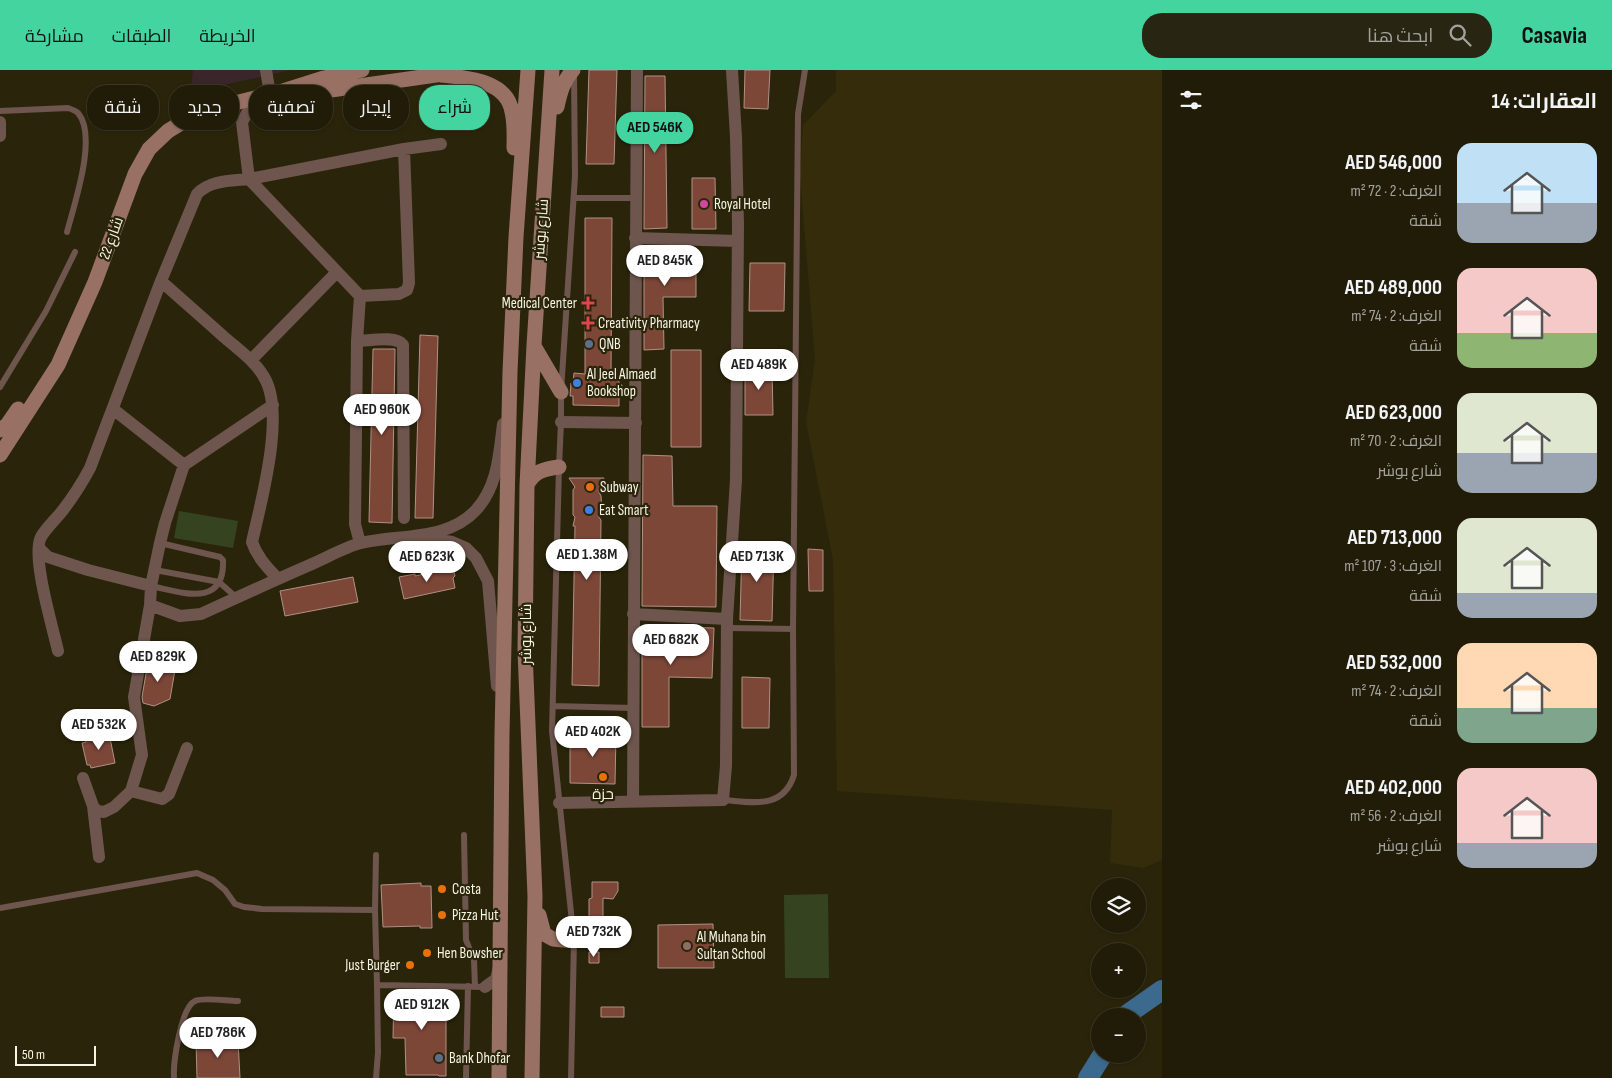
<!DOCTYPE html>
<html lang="ar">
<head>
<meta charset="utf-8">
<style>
  :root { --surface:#201c08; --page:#282512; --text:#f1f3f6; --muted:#a2a19c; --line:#3d3a29; --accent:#44d49f }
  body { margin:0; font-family:"Sofia Sans Condensed",Cairo,sans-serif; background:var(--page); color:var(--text); direction:rtl; height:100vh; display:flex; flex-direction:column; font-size:19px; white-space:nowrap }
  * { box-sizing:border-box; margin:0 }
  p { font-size:16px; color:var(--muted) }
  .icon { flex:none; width:28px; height:28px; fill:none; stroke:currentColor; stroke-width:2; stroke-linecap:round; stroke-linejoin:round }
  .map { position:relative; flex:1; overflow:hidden; direction:ltr }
  .drawer { display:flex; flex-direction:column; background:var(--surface); width:450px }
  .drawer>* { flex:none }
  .hud { position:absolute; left:15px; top:15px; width:475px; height:45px; direction:rtl; display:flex; gap:10px }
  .controls { position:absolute; left:1091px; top:808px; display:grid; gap:10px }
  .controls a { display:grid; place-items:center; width:55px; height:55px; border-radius:50%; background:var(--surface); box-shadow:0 1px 4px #0004,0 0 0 1px var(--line); font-size:25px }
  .scale { position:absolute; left:15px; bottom:12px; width:81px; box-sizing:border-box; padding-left:5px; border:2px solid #f6f4e3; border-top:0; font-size:14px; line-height:18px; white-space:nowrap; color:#f6f4e3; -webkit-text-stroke:4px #2a250a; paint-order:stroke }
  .price { position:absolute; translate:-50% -42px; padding:0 11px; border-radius:18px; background:#fff; color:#222; font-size:16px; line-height:32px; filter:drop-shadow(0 1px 2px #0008) }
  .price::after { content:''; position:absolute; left:50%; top:30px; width:15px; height:11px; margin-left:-8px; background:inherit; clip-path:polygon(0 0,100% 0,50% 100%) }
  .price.current { background:var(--accent); color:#111 }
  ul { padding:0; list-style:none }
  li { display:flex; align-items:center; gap:15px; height:125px; padding:0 15px }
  li span { display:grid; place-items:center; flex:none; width:140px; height:100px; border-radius:15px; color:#555 }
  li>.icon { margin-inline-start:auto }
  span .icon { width:60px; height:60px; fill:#fffc; stroke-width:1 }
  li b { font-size:21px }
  h2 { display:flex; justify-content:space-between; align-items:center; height:60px; padding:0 15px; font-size:21px }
  .tag { padding:0 18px; border-radius:20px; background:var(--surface); box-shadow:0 1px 4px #0004,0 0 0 1px var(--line); font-size:18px; line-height:45px }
  .tag.current { background:var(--accent); color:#111 }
  header { display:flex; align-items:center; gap:30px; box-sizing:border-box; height:70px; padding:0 25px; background:var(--accent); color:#111 }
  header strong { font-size:24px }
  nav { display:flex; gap:28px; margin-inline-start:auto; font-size:18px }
  .search { width:350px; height:45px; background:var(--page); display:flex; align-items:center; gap:12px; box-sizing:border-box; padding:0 18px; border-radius:20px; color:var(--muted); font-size:19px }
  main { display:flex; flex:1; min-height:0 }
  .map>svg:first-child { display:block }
</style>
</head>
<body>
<header>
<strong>Casavia</strong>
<div class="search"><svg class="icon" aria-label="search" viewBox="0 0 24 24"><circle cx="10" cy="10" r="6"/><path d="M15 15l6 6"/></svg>ابحث هنا</div>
<nav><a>الخريطة</a><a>الطبقات</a><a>مشاركة</a></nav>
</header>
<main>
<section class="drawer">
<h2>العقارات: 14<svg class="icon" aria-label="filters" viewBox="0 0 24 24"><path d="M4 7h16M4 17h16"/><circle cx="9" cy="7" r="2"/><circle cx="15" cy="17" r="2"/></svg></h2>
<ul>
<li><span style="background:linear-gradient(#bfe0f5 60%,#9aa5b1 0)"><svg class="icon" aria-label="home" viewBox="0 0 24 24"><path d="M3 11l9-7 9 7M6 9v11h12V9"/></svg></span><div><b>AED 546,000</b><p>الغرف: 2 · 72 m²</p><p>شقة</p></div></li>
<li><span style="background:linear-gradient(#f6c9c9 65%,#8fb573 0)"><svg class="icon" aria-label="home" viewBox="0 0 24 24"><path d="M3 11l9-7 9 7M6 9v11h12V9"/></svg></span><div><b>AED 489,000</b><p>الغرف: 2 · 74 m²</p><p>شقة</p></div></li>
<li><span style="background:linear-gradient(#dfe7d0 60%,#9aa5b1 0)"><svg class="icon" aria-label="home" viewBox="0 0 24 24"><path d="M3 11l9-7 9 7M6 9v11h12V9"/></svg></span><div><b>AED 623,000</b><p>الغرف: 2 · 70 m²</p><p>شارع بوشر</p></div></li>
<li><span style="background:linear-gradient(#dfe7d0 75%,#9aa5b1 0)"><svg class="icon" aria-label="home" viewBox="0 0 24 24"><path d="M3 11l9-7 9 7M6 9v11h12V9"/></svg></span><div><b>AED 713,000</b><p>الغرف: 3 · 107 m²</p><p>شقة</p></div></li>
<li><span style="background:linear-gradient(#ffd9b3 65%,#7fa58c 0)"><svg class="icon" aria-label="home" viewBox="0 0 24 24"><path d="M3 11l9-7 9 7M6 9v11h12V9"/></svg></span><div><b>AED 532,000</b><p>الغرف: 2 · 74 m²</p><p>شقة</p></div></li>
<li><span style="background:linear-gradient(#f6c9c9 75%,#9aa5b1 0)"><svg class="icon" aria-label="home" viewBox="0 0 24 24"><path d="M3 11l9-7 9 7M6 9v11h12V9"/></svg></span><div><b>AED 402,000</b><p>الغرف: 2 · 56 m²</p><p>شارع بوشر</p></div></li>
</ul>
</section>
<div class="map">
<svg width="1162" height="1008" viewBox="0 0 1162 1008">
  <rect width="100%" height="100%" fill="#2a250a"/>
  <!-- industrial -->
  <path fill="#3a262a" d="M193 0H291L191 22Z"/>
  <!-- green -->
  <path fill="#364321" d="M179 441 238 451 233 478 174 468Z
    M828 824 829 908H785L784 825Z"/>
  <!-- sand -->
  <path fill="#342c0b" d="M836 0H1162V790L1143 798 1110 793 1112 740 837 721 833 490 806 352 815 289 800 106 803 55 836 21Z"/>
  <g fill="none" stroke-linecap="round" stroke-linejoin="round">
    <!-- river -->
    <path stroke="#3c698e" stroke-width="20" d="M1125 946 1162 920
      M1088 1008 1103 984"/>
  </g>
  <!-- building -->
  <path fill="#7d4738" stroke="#b19086" d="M589 0H617L614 94H586Z
    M745 0H770L768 39 744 38Z
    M645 6H665L667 158 644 159Z
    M692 108H715L716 159H692Z
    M585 148H612L611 304 619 305V315H622V326H619V336L573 335V326H570L571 313H573L574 303 585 304Z
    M644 176 696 178V227H663L664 279 644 280Z
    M750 193H785L784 241H749Z
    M420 265 438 266 433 448H415Z
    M373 279H395L392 453 369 452Z
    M671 280H701V377H671Z
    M772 297 773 345H745V298Z
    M643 385 672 386 673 436H717L716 537 642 536Z
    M569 408H604L598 420 601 426 602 440 598 446 601 450 599 616 572 615 575 456H573L575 447 573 445V420L575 417Z
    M742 476H774L772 551 740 550Z
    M808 479 823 480V521H809Z
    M453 498 455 506 453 508 455 518 404 529 399 507 415 504V506Z
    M353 507 358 532 285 546 280 521Z
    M642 556 714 558 712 608 669 607V657H642Z
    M148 592 176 594 170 629 154 636 143 633 142 627Z
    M742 607 770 608 769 658H742Z
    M109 663 115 693 91 698 90 695H87L82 673 86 672 85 668Z
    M570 663 616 664 615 714 570 713Z
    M592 812H618V821L613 829 603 828V862H589V829L592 828Z
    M421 813V816H431L432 858H420V856L383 857 381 815Z
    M713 854 714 898H658V855Z
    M589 882H599V893H589Z
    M446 921V1006H439L438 1005H406L405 968H393L394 922Z
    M601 937H624V947H601Z
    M238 970 240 1008H197L196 971Z"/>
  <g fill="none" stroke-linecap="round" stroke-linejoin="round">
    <!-- lane -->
    <path stroke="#6e564e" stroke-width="6" d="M0 41 68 38C71 39 76 41 78 43 98 66 74 135 67 162
      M574 128H636
      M0 317 46 241 75 182
      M155 500 219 512 237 528
      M151 516C181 522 225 539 223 490L220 487 160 473
      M728 558 793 559 798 44 805 0
      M553 636 633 638
      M723 730C752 732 783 740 794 705L793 559
      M464 765 466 870 474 890 475 917
      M376 785 375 840 377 915
      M0 838 197 803 213 810 225 820 235 834 244 837 262 839 375 840
      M174 1008C173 993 181 937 195 931 203 927 227 931 238 931
      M376 1008 378 982 377 915 485 917
      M466 1008 468 916
      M571 1008 574 871 552 661 559 397 561 352V322L575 106 574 4"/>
    <!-- street -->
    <path stroke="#6e564e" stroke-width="12" d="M266 0 270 24
      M0 52V66
      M404 79 409 213 407 220 399 224 360 226 249 109 404 79 441 74
      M635 168 738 171
      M161 211C182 230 203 248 224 267 238 279 255 291 264 307 286 343 261 432 252 472 257 487 267 497 278 509
      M360 226 357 271 355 454 360 473
      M357 271C369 271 396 265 403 275L404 448
      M251 290 336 203
      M113 339 184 395 273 335
      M561 352 636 353
      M421 467 452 472 466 478 476 488 488 511 497 616
      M39 478 48 487 88 500 151 516
      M150 535 180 546 201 544C238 527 275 510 312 494 328 487 345 477 361 473 399 464 448 471 476 440 498 416 499 384 503 354
      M633 544 727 549
      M58 581C53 558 31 486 41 467 46 458 56 449 63 440 73 427 82 413 90 398L161 211 197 124C210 110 231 111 249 109L242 52 247 43 270 28
      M83 708 93 736 97 741 104 742 114 737 131 721 142 685 134 627 150 535 151 516 160 473 165 453 184 395
      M131 721 162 729 169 724 187 678
      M633 732 637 0
      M559 733 723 730 726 696 727 549 736 410 738 154 736 67 732 0
      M93 736 99 787
      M485 917 496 909 499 897"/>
    <!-- secondary -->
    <path stroke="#987164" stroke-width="15" d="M441 5C467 8 507 10 512 42 515 54 514 66 514 78
      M297 21H324L450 3
      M557 37C560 23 563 11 573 0
      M534 276 561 322
      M0 360 7 355 18 339
      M0 385 58 295 95 212 135 104 149 79 168 61 199 42 283 21 324 8 362 0
      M527 415C534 401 544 399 559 397
      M539 845 544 864 553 869 574 871
      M499 1008 502 664 510 302 516 167 528 0
      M532 1008 535 826 525 581 527 415 534 275 552 0"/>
  </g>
  <!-- markers -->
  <circle fill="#d1479c" stroke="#2a250a" stroke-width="2" cx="704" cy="134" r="5"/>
  <g fill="#e0444e" stroke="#2a250a" stroke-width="2">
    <path d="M585.5 225.5h5v5h5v5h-5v5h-5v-5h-5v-5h5z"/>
    <path d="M585.5 245.5h5v5h5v5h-5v5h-5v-5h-5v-5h5z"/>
  </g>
  <g fill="#5c6f8a" stroke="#2a250a" stroke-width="2">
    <circle cx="589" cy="274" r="5"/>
    <circle cx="439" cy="988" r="5"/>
  </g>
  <g fill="#3f7fe0" stroke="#2a250a" stroke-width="2">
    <circle cx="577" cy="313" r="5"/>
    <circle cx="589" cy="440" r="5"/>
  </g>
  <g fill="#e8710a" stroke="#2a250a" stroke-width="2">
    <circle cx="590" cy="417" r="5"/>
    <circle cx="603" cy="707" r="5"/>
    <circle cx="442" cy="819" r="5"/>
    <circle cx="442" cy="845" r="5"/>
    <circle cx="427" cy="883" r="5"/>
    <circle cx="410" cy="895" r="5"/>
  </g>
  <circle fill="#8d6e63" stroke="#2a250a" stroke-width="2" cx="687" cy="876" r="5"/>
  <g text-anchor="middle" stroke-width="4.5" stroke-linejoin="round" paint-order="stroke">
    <!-- poi labels -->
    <g font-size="15" fill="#f6f4e3" stroke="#2a250a" text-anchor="start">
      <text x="714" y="139">Royal Hotel</text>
      <text x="577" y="238" text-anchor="end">Medical Center</text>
      <text x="598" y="258">Creativity Pharmacy</text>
      <text x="599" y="279">QNB</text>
      <text x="587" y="309">Al Jeel Almaed<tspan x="587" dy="17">Bookshop</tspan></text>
      <text x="600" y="422">Subway</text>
      <text x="599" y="445">Eat Smart</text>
      <text x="603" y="729" text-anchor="middle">حزة</text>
      <text x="452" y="824">Costa</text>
      <text x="452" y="850">Pizza Hut</text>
      <text x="697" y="872">Al Muhana bin<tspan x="697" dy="17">Sultan School</tspan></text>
      <text x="437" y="888">Hen Bowsher</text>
      <text x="400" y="900" text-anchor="end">Just Burger</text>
      <text x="449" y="993">Bank Dhofar</text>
    </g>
    <!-- street labels -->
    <g font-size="15" fill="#f6f4e3" stroke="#2a250a">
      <text transform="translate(541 159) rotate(-86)" y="5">شارع بوشر</text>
      <text transform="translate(111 168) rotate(-70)" y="5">شارع 22</text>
      <text transform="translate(526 564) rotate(-90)" y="5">شارع بوشر</text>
    </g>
  </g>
</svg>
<div class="controls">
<a><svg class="icon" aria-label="layers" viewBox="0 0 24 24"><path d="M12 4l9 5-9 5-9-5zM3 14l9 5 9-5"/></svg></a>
<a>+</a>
<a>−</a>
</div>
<div class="scale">50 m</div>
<b class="price current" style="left:655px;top:84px">AED 546K</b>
<b class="price" style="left:665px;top:217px">AED 845K</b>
<b class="price" style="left:759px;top:321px">AED 489K</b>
<b class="price" style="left:382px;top:366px">AED 960K</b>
<b class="price" style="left:587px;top:511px">AED 1.38M</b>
<b class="price" style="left:427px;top:513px">AED 623K</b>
<b class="price" style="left:757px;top:513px">AED 713K</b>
<b class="price" style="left:671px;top:596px">AED 682K</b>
<b class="price" style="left:158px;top:613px">AED 829K</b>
<b class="price" style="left:99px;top:681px">AED 532K</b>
<b class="price" style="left:593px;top:688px">AED 402K</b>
<b class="price" style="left:594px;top:888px">AED 732K</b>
<b class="price" style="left:422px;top:961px">AED 912K</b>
<b class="price" style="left:218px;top:989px">AED 786K</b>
<div class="hud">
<a class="tag current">شراء</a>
<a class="tag">إيجار</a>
<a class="tag">تصفية</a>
<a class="tag">جديد</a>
<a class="tag">شقة</a>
</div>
</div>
</main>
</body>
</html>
